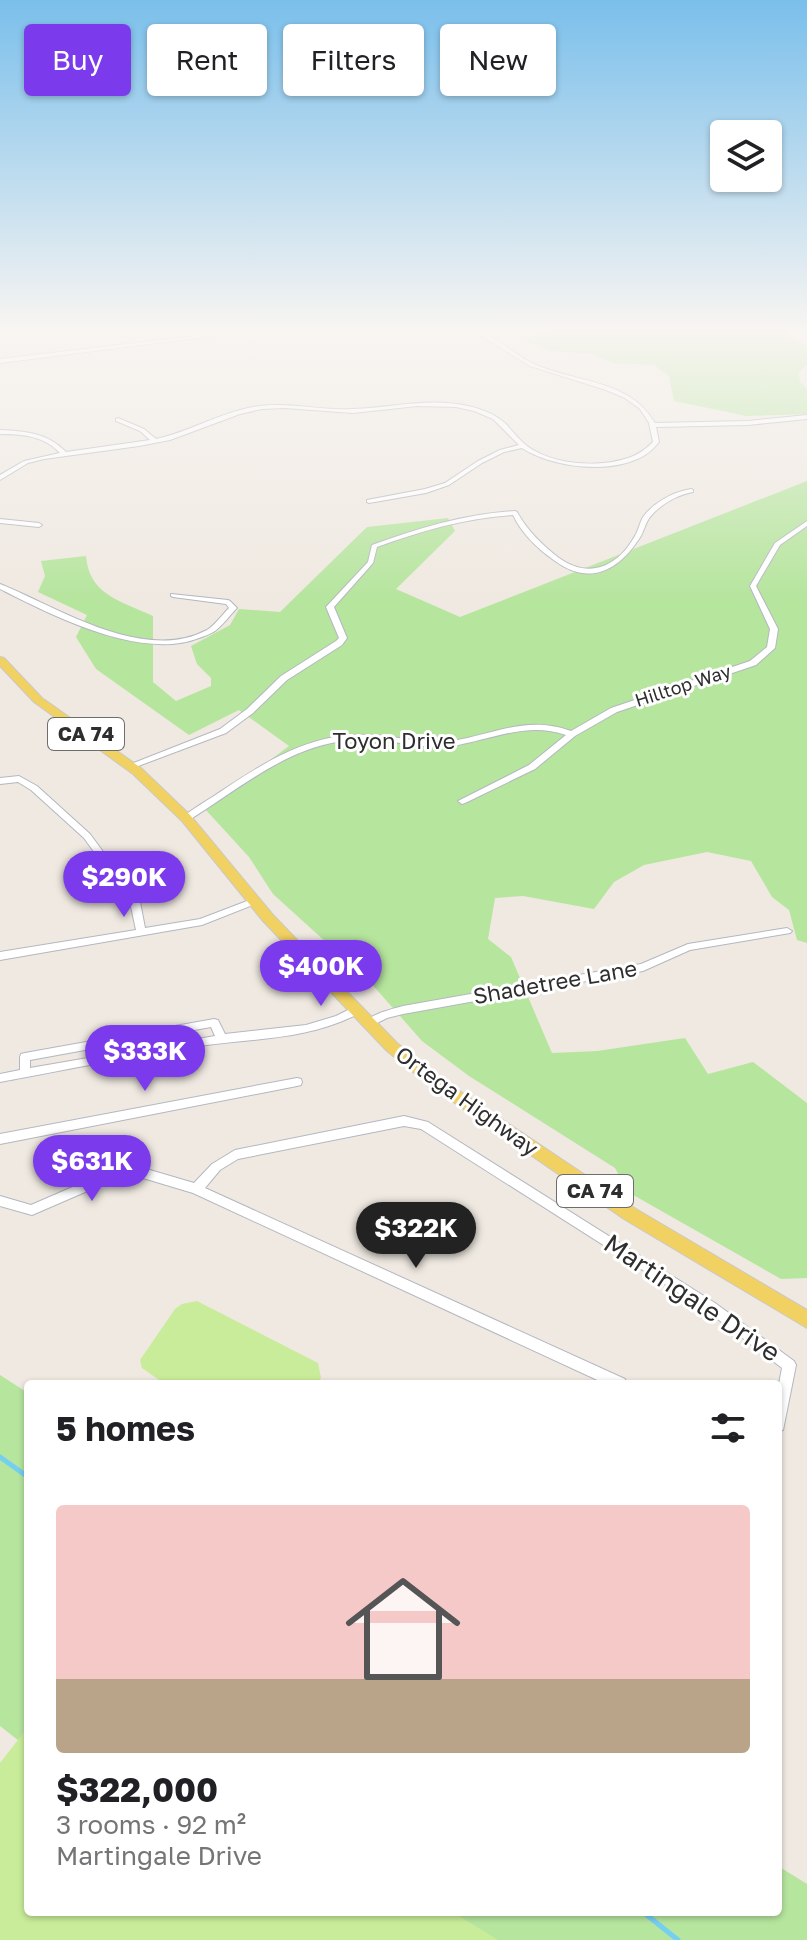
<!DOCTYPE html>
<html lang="en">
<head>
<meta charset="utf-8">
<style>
  :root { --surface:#fff; --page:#f2f2f2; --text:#202124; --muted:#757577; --accent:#7c3aed }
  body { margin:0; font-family:"Golos Text",sans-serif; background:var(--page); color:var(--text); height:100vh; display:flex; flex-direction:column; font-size:30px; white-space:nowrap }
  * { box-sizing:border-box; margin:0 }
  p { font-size:26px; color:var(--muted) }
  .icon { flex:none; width:44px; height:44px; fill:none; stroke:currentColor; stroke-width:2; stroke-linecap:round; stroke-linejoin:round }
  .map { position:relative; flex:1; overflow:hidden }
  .details { position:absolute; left:24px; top:1380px; width:758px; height:536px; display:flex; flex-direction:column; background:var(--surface); border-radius:8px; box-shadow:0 2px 6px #0004 }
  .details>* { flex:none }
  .banner { position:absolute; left:24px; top:24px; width:760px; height:72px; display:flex; gap:16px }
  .tools { position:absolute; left:710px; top:120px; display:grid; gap:16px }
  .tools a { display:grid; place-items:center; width:72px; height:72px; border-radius:8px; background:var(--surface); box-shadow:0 2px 6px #0004; font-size:40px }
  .price { position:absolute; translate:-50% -68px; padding:0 18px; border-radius:28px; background:var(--accent); color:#fff; font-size:26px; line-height:52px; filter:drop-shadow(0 2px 4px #0008) }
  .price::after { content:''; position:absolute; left:50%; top:48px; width:24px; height:18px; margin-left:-12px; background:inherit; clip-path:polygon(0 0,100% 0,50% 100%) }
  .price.selected { background:#222; color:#fff }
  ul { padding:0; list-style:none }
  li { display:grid; align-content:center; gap:16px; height:424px; padding:0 32px }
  li span { display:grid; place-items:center; height:248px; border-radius:8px; color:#555 }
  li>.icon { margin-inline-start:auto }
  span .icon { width:144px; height:144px; fill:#fffc; stroke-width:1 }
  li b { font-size:34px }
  h2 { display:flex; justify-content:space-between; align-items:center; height:96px; padding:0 32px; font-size:34px }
  .chip { padding:0 28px; border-radius:8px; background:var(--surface); box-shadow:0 2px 6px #0004; font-size:28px; line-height:72px }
  .chip.selected { background:var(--accent); color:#fff }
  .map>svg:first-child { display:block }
</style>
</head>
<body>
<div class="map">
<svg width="807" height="1940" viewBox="0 0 807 1940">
  <rect width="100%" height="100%" fill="#efe9e1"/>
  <!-- green -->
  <path fill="#b6e59e" d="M547 326H778L807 346V365L799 372 800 382 807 389V414L747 416 674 401 669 376 654 365 612 363 593 354 550 351 522 339 551 333Z
    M807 481V943L797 940 789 910 772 897 751 861 707 852 644 865 614 882 594 909 523 896 495 898 488 939 511 957 552 1053 597 1051 685 1038 708 1074 753 1062 807 1103V1278L781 1279 628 1192 615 1168 469 1076 422 1041 370 982 273 894 249 857 205 809 289 746 239 710 189 735 96 669 76 637 87 615 38 592 45 576 41 561 86 556C89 595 121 601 153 616V682L176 701 211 686V678L197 664 191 646 230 625 239 609 280 612 367 527 448 518 455 531 396 589 460 617Z
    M0 1375 28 1393V1748L0 1726Z
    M778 1866 807 1884V1940H305L249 1912H778Z"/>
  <!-- pitch -->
  <path fill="#c9ec9a" d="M197 1301 318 1363 321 1378 317 1384H165L142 1368 140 1360 175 1309 182 1304Z
    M28 1727V1912H453L498 1940H0V1763Z"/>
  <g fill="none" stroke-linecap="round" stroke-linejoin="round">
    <!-- stream -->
    <path stroke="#75cff0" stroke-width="5" d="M0 1457 28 1477
      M643 1912 678 1940"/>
    <defs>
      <path id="minor" d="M21 326H26L18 332 0 329V327L17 329Z
        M248 326H255L228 334 0 363V359L228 332Z
        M459 326C485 326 507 350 530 362 561 378 599 378 630 397 641 404 648 412 655 423L748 421 807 415V419L748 425 656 427 659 442C655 447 650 452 645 455 613 475 553 468 522 448L504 452 482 463 449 485 426 493 369 503 367 502V500L425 489 445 483 478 461 500 450 519 445 493 419 474 411 456 407 417 406 353 413 285 408 262 409 240 414 170 440 139 446 44 459 28 463 0 480V475L24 461 60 453C44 436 23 434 0 434V430C25 431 48 433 66 452L150 440 140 431 116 421V419L118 418 144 429 156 439C188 432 216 415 248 408 283 400 317 411 352 409 391 408 429 397 468 406 482 409 495 414 506 424 513 432 519 440 527 446 553 465 598 468 628 458 638 455 646 449 653 442L649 423 640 409 625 398 606 390 530 366 487 339Z
        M691 489 693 490V492C677 495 661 504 650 517 645 523 644 532 639 539 618 571 589 586 555 561 538 549 522 534 513 515 465 518 421 531 377 547L373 563 334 607 347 638 342 645 287 680 253 713 226 733 133 768 130 769 126 766 220 729 247 709 281 676 336 641 339 638 326 607 368 562 372 545C419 528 465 514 515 511L517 512C527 530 542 545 559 558 590 580 619 566 636 534 639 528 640 522 643 517 654 502 673 492 691 489Z
        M0 519 39 523 42 525 39 527 0 523Z
        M807 521V526L780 545 756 586 778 629 775 648 756 665 617 712 575 736 535 769 465 803 462 804 458 801 529 765 566 735C527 721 491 740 452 746 418 750 386 737 353 740 290 744 241 788 189 820H183L182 818C192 809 205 802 217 794 259 766 302 737 355 735 388 733 419 745 452 741 496 734 526 715 571 731L611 708 750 661 767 647 770 629 750 586 775 543Z
        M0 584C58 607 143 664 207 630 215 625 222 615 229 608L226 604 173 597 171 596V594L228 600 230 601 237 608C230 615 223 625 215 631 211 634 204 636 199 638 140 661 52 615 0 589Z
        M19 776 37 786 90 834 140 902 145 928 200 919 255 898 260 901 258 903 202 925 0 960V952L136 930 130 902 84 838 31 790 18 782 0 784V778Z
        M787 928 792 931 790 933 690 950 643 971 403 1014 387 1018 369 1027 365 1026 364 1023C374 1013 389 1010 403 1006L641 964 688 944Z
        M356 1006 360 1007 361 1010 360 1013C307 1041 250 1038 193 1047 128 1057 64 1070 0 1082V1074L20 1070V1057L21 1054 25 1053 214 1019 218 1020 225 1034 306 1025 336 1016ZM211 1027 215 1036 30 1068V1060Z
        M297 1078 301 1079 302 1082 301 1085 297 1086 0 1144V1134Z
        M404 1116 428 1122 715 1303 794 1361 796 1365 783 1430 778 1432V1389L782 1368 707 1311 421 1129 404 1126 238 1159 220 1170 205 1188 625 1379 627 1384H606L193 1193 143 1178 119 1179 99 1186 32 1215 0 1206V1196L31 1205 91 1179 119 1169 143 1168 194 1183 212 1164 235 1150Z"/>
      <path id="major" d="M0 657 4 658 42 698 141 768 190 815 273 915 397 1043 443 1080 636 1209 807 1310V1328L624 1219 433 1088 387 1051 263 921 182 821 133 774 34 702 0 666Z"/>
    </defs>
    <!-- minor casing -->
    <use href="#minor" stroke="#b4b7c1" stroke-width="2"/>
    <!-- major casing -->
    <use href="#major" stroke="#c9c9c9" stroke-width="2"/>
    <!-- minor -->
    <use href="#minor" fill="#fff" fill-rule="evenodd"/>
    <!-- major -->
    <use href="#major" fill="#f2d163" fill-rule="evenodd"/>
  </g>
  <!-- sky -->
  <linearGradient id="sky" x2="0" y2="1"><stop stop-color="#7abfeb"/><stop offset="0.55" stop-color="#f8f5f2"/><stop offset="1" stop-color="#f8f5f2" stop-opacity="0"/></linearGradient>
  <rect width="807" height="598" fill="url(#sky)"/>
  <g text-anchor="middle" stroke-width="6" stroke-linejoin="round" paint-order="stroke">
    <!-- far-street labels -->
    <g font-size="18" fill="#2e2e2e" stroke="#fff">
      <text transform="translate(683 686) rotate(-18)" y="6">Hilltop Way</text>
    </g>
    <!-- shield labels -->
    <g fill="#fff" stroke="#6d6d6d" stroke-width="2">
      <rect x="48" y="718" width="76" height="32" rx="6"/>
      <rect x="557" y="1175" width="76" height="32" rx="6"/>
    </g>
    <g font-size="20" font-weight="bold" fill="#2e2e2e">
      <text x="86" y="741">CA 74</text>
      <text x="595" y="1198">CA 74</text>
    </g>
    <!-- street labels -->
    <g font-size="22" fill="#2e2e2e" stroke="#fff">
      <text x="394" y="749">Toyon Drive</text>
      <text transform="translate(555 982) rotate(-10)" y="8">Shadetree Lane</text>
      <text transform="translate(467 1101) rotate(36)" y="8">Ortega Highway</text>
    </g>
    <!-- near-street labels -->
    <g font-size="26" fill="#2e2e2e" stroke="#fff">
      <text transform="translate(692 1298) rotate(34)" y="9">Martingale Drive</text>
    </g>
  </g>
</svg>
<div class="tools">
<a><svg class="icon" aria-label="layers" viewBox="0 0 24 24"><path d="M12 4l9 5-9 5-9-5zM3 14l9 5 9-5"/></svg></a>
</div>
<b class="price" style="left:124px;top:919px">$290K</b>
<b class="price" style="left:321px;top:1008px">$400K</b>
<b class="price" style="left:145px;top:1093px">$333K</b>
<b class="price" style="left:92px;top:1203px">$631K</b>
<b class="price selected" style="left:416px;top:1270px">$322K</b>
<div class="banner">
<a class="chip selected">Buy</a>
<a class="chip">Rent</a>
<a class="chip">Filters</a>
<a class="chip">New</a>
</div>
<section class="details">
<h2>5 homes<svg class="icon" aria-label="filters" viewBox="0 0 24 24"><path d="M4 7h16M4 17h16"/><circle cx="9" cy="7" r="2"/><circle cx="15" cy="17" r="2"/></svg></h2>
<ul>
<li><span style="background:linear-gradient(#f6c9c9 70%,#b9a48a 0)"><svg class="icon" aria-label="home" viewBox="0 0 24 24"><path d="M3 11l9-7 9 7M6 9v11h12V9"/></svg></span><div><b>$322,000</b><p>3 rooms · 92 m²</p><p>Martingale Drive</p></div></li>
</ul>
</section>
</div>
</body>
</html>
